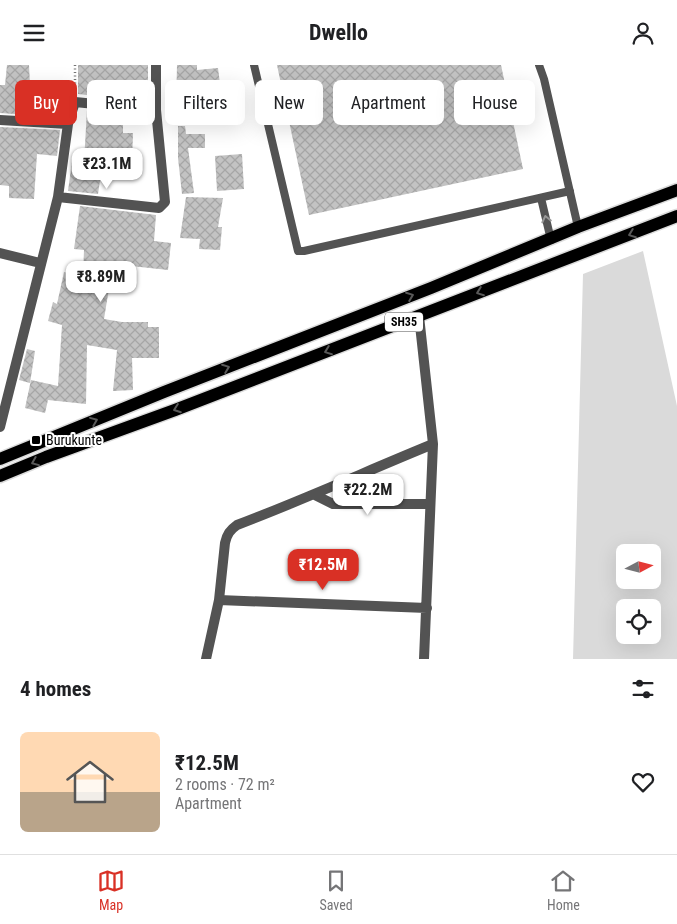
<!DOCTYPE html>
<html lang="en">
<head>
<meta charset="utf-8">
<style>
  :root { --surface:#fff; --page:#f6f6f6; --text:#202124; --muted:#757577; --line:#e0e0e0; --accent:#d93025 }
  body { margin:0; font-family:"Roboto Condensed",sans-serif; background:var(--page); color:var(--text); height:100vh; display:flex; flex-direction:column; font-size:19px; white-space:nowrap }
  * { box-sizing:border-box; margin:0 }
  p { font-size:16px; color:var(--muted) }
  .icon { flex:none; width:28px; height:28px; fill:none; stroke:currentColor; stroke-width:2; stroke-linecap:round; stroke-linejoin:round }
  .map { position:relative; height:594px; overflow:hidden }
  .drawer { display:flex; flex-direction:column; background:var(--surface); flex:1 }
  .drawer>* { flex:none }
  .banner { position:absolute; left:15px; top:15px; width:648px; height:45px; display:flex; gap:10px }
  .needle { width:32px; rotate:83deg }
  .tools { position:absolute; left:616px; top:479px; display:grid; gap:10px }
  .tools a { display:grid; place-items:center; width:45px; height:45px; border-radius:8px; background:var(--surface); box-shadow:0 5px 20px #0002; font-size:25px }
  .price { position:absolute; translate:-50% -42px; padding:0 11px; border-radius:10px; background:#fff; color:#222; font-size:16px; line-height:32px; filter:drop-shadow(0 1px 2px #0008) }
  .price::after { content:''; position:absolute; left:50%; top:30px; width:15px; height:11px; margin-left:-8px; background:inherit; clip-path:polygon(0 0,100% 0,50% 100%) }
  .price.selected { background:var(--accent); color:#fff }
  ul { padding:0; list-style:none }
  li { display:flex; align-items:center; gap:15px; height:125px; padding:0 20px }
  li+li { border-top:1px solid var(--line) }
  li span { display:grid; place-items:center; flex:none; width:140px; height:100px; border-radius:8px; color:#555 }
  li>.icon { margin-inline-start:auto }
  span .icon { width:60px; height:60px; fill:#fffc; stroke-width:1 }
  li b { font-size:21px }
  h2 { display:flex; justify-content:space-between; align-items:center; height:60px; padding:0 20px; font-size:21px }
  .tag { padding:0 18px; border-radius:8px; background:var(--surface); box-shadow:0 5px 20px #0002; font-size:18px; line-height:45px }
  .tag.selected { background:var(--accent); color:#fff }
  header { display:flex; justify-content:space-between; align-items:center; height:65px; padding:0 20px; background:var(--surface); font-size:22px; font-weight:700 }
  .tabs { display:flex; justify-content:space-around; align-items:center; height:70px; border-top:1px solid var(--line); background:var(--surface); font-size:14px; color:var(--muted) }
  .tabs a { display:grid; justify-items:center; gap:2px }
  .tabs .selected { color:var(--accent) }
  .map>svg:first-child { display:block }
</style>
</head>
<body>
<header><svg class="icon" aria-label="menu" viewBox="0 0 24 24"><path d="M4 6h16M4 12h16M4 18h16"/></svg>Dwello<svg class="icon" aria-label="person" viewBox="0 0 24 24"><circle cx="12" cy="8" r="4"/><path d="M4 21q1-7 8-7t8 7"/></svg></header>
<div class="map">
<svg width="677" height="594" viewBox="0 0 677 594">
  <defs>
    <pattern id="building-cross-hatch" width="8" height="8" patternUnits="userSpaceOnUse" patternTransform="scale(1.25)"><rect width="8" height="8" fill="#c3c3c3"/><path d="M0 0l8 8M0 8l8-8" fill="none" stroke="#a6a6a6"/></pattern>
  </defs>
  <rect width="100%" height="100%" fill="#fff"/>
  <!-- green -->
  <path fill="#dadada" fill-rule="evenodd" d="M643 186 677 341V594H573L583 209ZM625 488H652V515H625ZM625 542H652V570H625Z"/>
  <!-- building -->
  <path fill="url(#building-cross-hatch)" d="M7 0H29L30 20 64 22 61 52 0 48V20H5Z
    M78 0H148V37L78 29Z
    M177 0H197V5L218 3 223 43 201 47V43H176Z
    M277 0H501L523 104 309 150Z
    M87 45 148 51V55L123 59V68H133L132 98 103 96 98 129 68 126 72 96 84 97Z
    M178 61H185L186 69H205V83H188L194 128 182 129 178 93Z
    M0 62 60 65 57 91 37 89 34 134 9 133V121L0 120Z
    M242 89 244 124 217 126 215 91Z
    M186 132 223 133 218 162H222L220 185 199 184 200 174 180 173Z
    M80 141 156 150 154 176 171 178 168 205 113 199 104 254 122 257H148V262H159V293H132L133 325 113 326 117 285 87 280 86 339 48 335 45 348 25 343 31 315 58 321 62 260 48 256 53 237 57 239 64 207 83 211 84 185 74 184Z
    M27 284 35 286 30 318 19 315Z"/>
  <g fill="none" stroke-linecap="round" stroke-linejoin="round">
    <defs>
      <path id="primary" d="M0 394 164 327 431 223 578 162 677 125
        M0 411 46 392 175 345 677 151"/>
    </defs>
    <!-- primary casing -->
    <use href="#primary" stroke="#dbdbdb" stroke-width="15"/>
    <!-- path -->
    <path stroke="#757575" stroke-width="2.5" stroke-dasharray="1 2.5" stroke-linecap="butt" d="M75 0V26"/>
    <!-- lane -->
    <path stroke="#535353" stroke-width="8" d="M254 0 298 186H304L570 126
      M539 0 544 14 578 162
      M541 133 551 175"/>
    <!-- street -->
    <path stroke="#535353" stroke-width="10" d="M156 0V45
      M0 55 68 59
      M0 188 40 198
      M419 251 433 379 424 594
      M0 362 58 132 68 59 75 37 156 45 165 137 159 143 58 132
      M315 430 333 439H430
      M219 535 427 543
      M206 594 219 535 225 478C227 469 230 465 237 460 303 435 367 406 433 379"/>
    <!-- primary -->
    <use href="#primary" stroke="#000" stroke-width="12"/>
  </g>
  <!-- one-way arrows -->
  <defs><path id="oneway-chevron" d="M-2-3.5L2.5 0L-2 3.5" fill="none" stroke-width="1.6" stroke-linecap="round" stroke-linejoin="round" transform="scale(1.25)"/></defs>
  <use stroke="#989898" href="#oneway-chevron" transform="translate(546 154) rotate(-103)"/>
  <g stroke="#595959">
    <use href="#oneway-chevron" transform="translate(632 169) rotate(159)"/>
    <use href="#oneway-chevron" transform="translate(480 227) rotate(159)"/>
    <use href="#oneway-chevron" transform="translate(410 231) rotate(-21)"/>
    <use href="#oneway-chevron" transform="translate(328 286) rotate(159)"/>
    <use href="#oneway-chevron" transform="translate(226 303) rotate(-21)"/>
    <use href="#oneway-chevron" transform="translate(177 344) rotate(160)"/>
    <use href="#oneway-chevron" transform="translate(94 356) rotate(-22)"/>
    <use href="#oneway-chevron" transform="translate(35 397) rotate(158)"/>
  </g>
  <!-- markers -->
  <rect fill="#000" stroke="#fff" stroke-width="2" x="31" y="370" width="10" height="10" rx="2.5"/>
  <g text-anchor="middle" stroke-width="4" stroke-linejoin="round" paint-order="stroke">
    <!-- shield labels -->
    <rect fill="#fff" stroke="#4c4c4c" stroke-width="1" x="385" y="247.5" width="38" height="19" rx="4"/>
    <g font-size="12" font-weight="bold" fill="#000">
      <text x="404" y="261">SH35</text>
    </g>
    <!-- poi labels -->
    <g font-size="14" fill="#000" stroke="#fff" text-anchor="start">
      <text x="46" y="380">Burukunte</text>
    </g>
  </g>
</svg>
<div class="tools">
<a><svg class="needle" viewBox="-14 -14 28 28"><path d="M0-13l5 13h-10z" fill="#e53935"/><path d="M0 13l5-13h-10z" fill="#757577"/></svg></a>
<a><svg class="icon" aria-label="locate" viewBox="0 0 24 24"><circle cx="12" cy="12" r="6"/><path d="M12 2v4M12 18v4M2 12h4M18 12h4"/></svg></a>
</div>
<b class="price" style="left:107px;top:125px">₹23.1M</b>
<b class="price" style="left:101px;top:238px">₹8.89M</b>
<b class="price" style="left:368px;top:451px">₹22.2M</b>
<b class="price selected" style="left:323px;top:526px">₹12.5M</b>
<div class="banner">
<a class="tag selected">Buy</a>
<a class="tag">Rent</a>
<a class="tag">Filters</a>
<a class="tag">New</a>
<a class="tag">Apartment</a>
<a class="tag">House</a>
</div>
</div>
<section class="drawer">
<h2>4 homes<svg class="icon" aria-label="filters" viewBox="0 0 24 24"><path d="M4 7h16M4 17h16"/><circle cx="9" cy="7" r="2"/><circle cx="15" cy="17" r="2"/></svg></h2>
<ul>
<li><span style="background:linear-gradient(#ffd9b3 60%,#b9a48a 0)"><svg class="icon" aria-label="home" viewBox="0 0 24 24"><path d="M3 11l9-7 9 7M6 9v11h12V9"/></svg></span><div><b>₹12.5M</b><p>2 rooms · 72 m²</p><p>Apartment</p></div><svg class="icon" aria-label="heart" viewBox="0 0 24 24"><path d="M12 20l-8-8c-3-5 5-10 8-4 3-6 11-1 8 4z"/></svg></li>
</ul>
</section>
<nav class="tabs">
<a class="selected"><svg class="icon" aria-label="map" viewBox="0 0 24 24"><path d="M3 6l6-2 6 2 6-2v14l-6 2-6-2-6 2zM9 4v14M15 6v14"/></svg>Map</a>
<a><svg class="icon" aria-label="saved" viewBox="0 0 24 24"><path d="M7 4h10v16l-5-4-5 4z"/></svg>Saved</a>
<a><svg class="icon" aria-label="home" viewBox="0 0 24 24"><path d="M3 11l9-7 9 7M6 9v11h12V9"/></svg>Home</a>
</nav>
</body>
</html>
